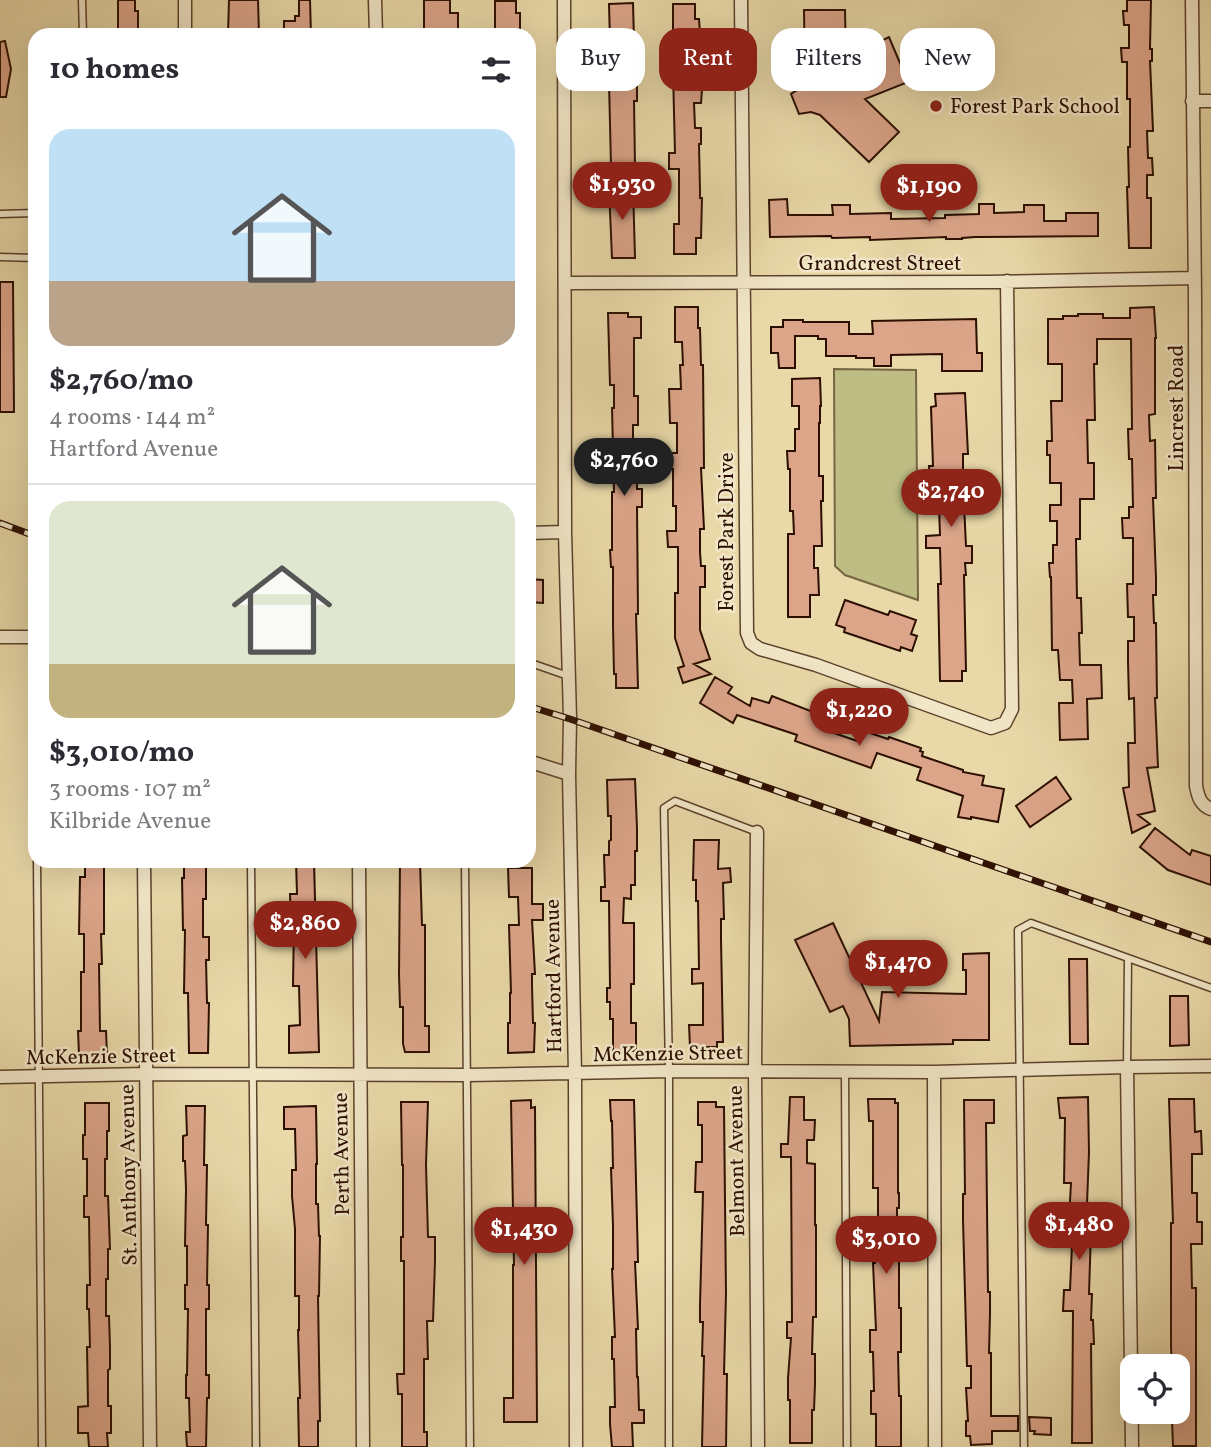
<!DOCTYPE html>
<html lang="en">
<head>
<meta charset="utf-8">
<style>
  :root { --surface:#fff; --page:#f2f2f3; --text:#2b2b33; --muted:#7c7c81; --line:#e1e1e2; --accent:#8f2418 }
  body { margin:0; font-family:Vollkorn,serif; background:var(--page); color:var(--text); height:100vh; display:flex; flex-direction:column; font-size:26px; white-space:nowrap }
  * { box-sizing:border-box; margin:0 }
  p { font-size:23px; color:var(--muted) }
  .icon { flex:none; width:38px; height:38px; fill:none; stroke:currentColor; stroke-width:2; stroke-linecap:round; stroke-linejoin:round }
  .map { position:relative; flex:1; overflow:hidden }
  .drawer { position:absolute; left:28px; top:28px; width:508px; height:840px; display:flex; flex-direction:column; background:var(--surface); border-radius:21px; box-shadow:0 7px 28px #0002 }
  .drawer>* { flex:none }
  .top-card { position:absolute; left:556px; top:28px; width:550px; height:63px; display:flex; gap:14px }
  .buttons { position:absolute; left:1120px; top:1354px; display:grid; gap:14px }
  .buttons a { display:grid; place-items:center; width:70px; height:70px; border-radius:14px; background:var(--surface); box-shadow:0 7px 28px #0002; font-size:35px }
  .price { position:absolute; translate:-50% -60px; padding:0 16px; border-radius:24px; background:var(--accent); color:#fff; font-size:23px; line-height:46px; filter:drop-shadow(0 2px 4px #0008) }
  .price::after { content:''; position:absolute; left:50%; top:42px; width:21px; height:16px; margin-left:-10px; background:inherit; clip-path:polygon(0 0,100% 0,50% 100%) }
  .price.on { background:#222; color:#fff }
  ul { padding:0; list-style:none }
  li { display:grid; align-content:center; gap:14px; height:371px; padding:0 21px }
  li+li { border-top:2px solid var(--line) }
  li span { display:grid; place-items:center; height:217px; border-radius:21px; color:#555 }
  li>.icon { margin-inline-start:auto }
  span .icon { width:126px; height:126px; fill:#fffc; stroke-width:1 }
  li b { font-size:30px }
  h2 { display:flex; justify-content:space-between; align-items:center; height:84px; padding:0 21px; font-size:30px }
  .tag { padding:0 24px; border-radius:21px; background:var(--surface); box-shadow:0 7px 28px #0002; font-size:24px; line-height:63px }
  .tag.on { background:var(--accent); color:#fff }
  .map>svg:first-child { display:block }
</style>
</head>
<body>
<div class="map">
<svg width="1211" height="1447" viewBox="0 0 1211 1447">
  <rect width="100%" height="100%" fill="#e9d9a9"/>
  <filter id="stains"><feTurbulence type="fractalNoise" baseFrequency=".00286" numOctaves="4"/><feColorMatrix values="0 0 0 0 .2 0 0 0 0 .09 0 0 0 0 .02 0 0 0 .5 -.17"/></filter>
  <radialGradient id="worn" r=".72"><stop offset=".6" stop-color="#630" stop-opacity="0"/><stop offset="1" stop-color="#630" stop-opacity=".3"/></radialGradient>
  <!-- green -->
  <path fill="#bebd83" stroke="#766642" stroke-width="2" d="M834 369 916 370 918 600 845 575 835 566Z"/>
  <!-- building -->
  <path fill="#dca58a" stroke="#2d0f01" stroke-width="2" d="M118 0H135V11H138V35H118Z
    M229 0H258L259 35H228Z
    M299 0H310L311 35H284V21H295V16H299Z
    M424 0H450V13H458V30H443V35H424Z
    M1127 0H1151L1150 49H1152V61H1150L1153 131H1147L1148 158H1152L1153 175H1147V198H1151V248H1129L1127 187H1129L1128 147H1130V99H1127V62H1122L1121 48H1129V25H1124L1123 11H1127Z
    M495 1H516V13H520V30H495Z
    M633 3 634 40H639V64H637V101H634L635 167 611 166 608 40H610L609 4Z
    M673 4H695V19H699L700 33H691L692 56H700L701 76H703L701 103H694L695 128H701V144H699L700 190V198H702L701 238H696V254H674V224H679V169H669V153H675L673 71H668L667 47H673Z
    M804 10H845L846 58 889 37 908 82 865 99 899 132 869 162 820 115 811 112 799 114 791 94 797 90 805 80Z
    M5 41 11 69 6 97H0V42Z
    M609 187H633L635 258H612Z
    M787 199 788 215H833L832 205H850V214L891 213V219L945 218V215L979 214V204H994V213L1024 212V205H1044V221H1066V213H1098V236L975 237 962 238V239H946V237L870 240V237L832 238 831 236 770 237 769 200Z
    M0 282H13L14 412H0Z
    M675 307H698V328H700L701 365H703L704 468H701L704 529H700V552L701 566H705V587H700V630L710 659 694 664 711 674 683 683 678 668 684 666 675 638V593H678V547H668L667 531H676V506H673V469H668V453H677V423H670L669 389H681L680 365H683L682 342H675Z
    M1154 307 1156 338H1155V414L1149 415 1150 441 1155 440 1156 498H1153L1156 578V595H1153L1154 623H1156L1157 698H1155L1158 767 1147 768 1155 811 1138 815 1150 824 1132 833 1123 788 1129 787 1128 743H1135L1134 698 1129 699 1128 662V641H1134V617H1128L1127 584H1133V538H1123L1122 518H1129V507H1133L1132 459H1129L1128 429H1132L1131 339H1097V364H1094L1095 420H1087L1088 463H1094V499H1080V539H1076L1077 598H1081L1082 633H1079L1080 665H1101L1102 698 1087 699 1088 739 1060 740 1059 703H1073L1072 680H1060L1058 650H1052L1051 577H1050L1049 563H1053V545H1057V521H1050V505H1061V483H1050V455H1047V441H1052L1051 401H1062V364H1048V319H1063V316H1078V314H1103V318H1130V308Z
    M608 313H628V317H641V338H634V396H638V425H633V478H637V489H642V507H637L638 614H636L638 688H616V674H614L613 626V567H611L610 550H612V492H614L612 408H614V385H610Z
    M976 319 977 353H982V371H942V354L891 355V366H874V358H856V356H826V339H818V336H795V368H779L778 353H771V327H783V320H803V322H849V334H873L872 321Z
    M820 378 821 406H820V423H819V476H823V501H821L822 546H814V568H818L819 595H810V617H788V534H794L793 511H790V469H788L787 451H795V429H799V406H792V379Z
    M965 393 968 454H963V483L966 546H972V563H965L966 575H964L966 671H962V681H940L938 584H941L940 548H926V536L940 535 938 479H930L929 466H933L931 407 936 406 935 394Z
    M528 579 543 580V603L528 602Z
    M845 600 888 615 890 611 916 620 911 634 917 636 912 651 901 647 900 651 844 632 845 628 836 625Z
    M715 677 732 687 728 693 750 706 752 698 769 703 772 696 826 717 823 727 835 732 834 733 860 742 864 731 888 739 889 737 921 748 920 751 923 752 922 756 963 770V772L984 776 982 785 1004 789 998 822 971 817V819L958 817 963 796 917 780 921 768 877 753 871 768 795 741 797 735 737 715 733 723 700 703Z
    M1056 777 1071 799 1030 827 1016 806Z
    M635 779 637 828V851H635V885H631V899L624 898 623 923H634V984H631V1023H636V1051H613V1019H610V1002H607V988H610L609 901H601V887H605L604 855H609V841L611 840V816H608L607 780Z
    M1155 828 1190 855 1192 850 1211 856V885L1168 870 1140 847Z
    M694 840H719L718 869 730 868 731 882 723 883 724 919H721V940L723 1042H717V1047H690L689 1025H703V983L692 984V969H699L698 901H696V880H693Z
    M85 861H104V934H101L102 964H99L100 1031H106L107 1054H79L78 1031H81V972H84V934H79L80 877H85Z
    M184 861H206V899H203V937H209V960H206L207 1003H209L208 1053H189L188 993H184L185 930H183L182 878H184Z
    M296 861H314L319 1052 289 1053V1026L300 1025 299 986H293L294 922H291L290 894H297Z
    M400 861H420L422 925H425V1026H429V1052H405L403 1044V1007H400L399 974Z
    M508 868H532V904H543V920H532L535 974H532V985L533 1023H535L534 1052 508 1053V1023H510V993H511L509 925H519L518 897H509Z
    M833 923 879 1021 882 992 966 994V970H963V954L989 953V1040H953V1044L850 1046 849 1019 843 1006 830 1012 795 940Z
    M1069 959H1087L1088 1044H1070Z
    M1170 996H1188L1189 1045 1170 1046Z
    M790 1097H804V1120H815L814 1140H807V1163L815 1164V1225H816V1317H813L812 1354H815V1384L814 1410H812V1443H790V1400H788V1378L791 1338H787V1322H792L791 1157H781V1144H788Z
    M1088 1097 1089 1152 1086 1230H1091L1089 1294H1092L1091 1320H1093L1094 1344H1091L1092 1443H1072L1073 1311H1063L1064 1290H1070L1072 1246H1069V1219L1071 1183H1064L1065 1118H1060L1058 1098Z
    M868 1099H895V1103H898V1193H899V1208H897V1240H899V1308H901V1352H898L899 1396H901V1447H876V1414H871V1391H874L873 1352H870V1330H876L873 1263H875V1229H878V1188H873V1121H869Z
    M1169 1099H1194L1195 1132 1201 1131 1202 1154H1192V1193H1197V1222H1202V1244H1191L1192 1288H1196V1446H1173L1172 1420H1175V1412H1178V1367H1172L1171 1347V1223H1173Z
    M531 1100V1108L535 1107 537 1422H504V1398H513V1265H514L511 1101Z
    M610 1100H634L638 1262H635L638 1329H636L637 1377H638L639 1410H644V1423H632L633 1447H612L610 1424V1407H615L614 1359H612V1337H615L612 1269H613V1226L611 1168H613L612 1121H611Z
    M964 1100H994V1123H986L988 1292H990V1314L989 1353H991V1416H1018V1431H992V1444L971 1445 970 1436H966V1421H968L966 1388H971V1366H967L963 1220V1194H965Z
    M401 1102H428L426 1165 428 1237H435V1261L433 1321H427L428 1359H424V1432H427V1447H402V1394H398L397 1374H404V1261H401V1237H403V1165H402Z
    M698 1102H716V1107H724L726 1294 724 1374H727L726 1447H702L704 1356H702L703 1322H700V1305L703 1192H695L696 1162H702V1125H698Z
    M85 1103H109V1131H107V1159H105V1196H108L110 1249H108V1279H106V1316H109L110 1347V1369L108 1370V1406H111V1433H107L108 1447H89L88 1433H78V1407L88 1406 87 1347H90L89 1309H87V1285H90L89 1217H84V1196H87V1159H83V1135H85Z
    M186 1106H205L204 1165H207L206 1225H208L207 1285H209V1309H206V1375H209V1398H207L206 1447H187L186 1432H190L189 1398H186V1375H187L188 1309H185V1285H187V1246H185L186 1189 185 1161H183V1136L187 1135Z
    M316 1106 317 1164H316V1204H318L319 1236H320L319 1296H318L320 1421H318V1447H299L298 1398H300L298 1330H299V1296H295V1229L292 1196V1170H296L295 1129H284V1107Z
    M1029 1417 1051 1418V1435L1034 1434 1035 1431H1030Z"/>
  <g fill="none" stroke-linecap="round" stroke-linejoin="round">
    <defs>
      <path id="service" d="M82 0 83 35
        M0 214 35 213
        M0 257 35 258
        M528 662 568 676
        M37 861 42 1447
        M251 861 256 1447
        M465 861 470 1447
        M1128 958 1211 988
        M845 1071 847 1447
        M669 1447V1071L664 808 675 801 757 832
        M1024 1447 1018 930 1031 923 1128 958 1127 1067"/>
      <path id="minor" d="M185 0V35
        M375 0 376 35
        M564 0 565 532 570 719 569 774 575 1074 576 1447
        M741 0 747 633 751 643 760 649 816 665 991 728 1005 723 1012 709 1007 281
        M1192 0 1195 299 1196 786C1198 796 1200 805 1211 809
        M1192 101H1211
        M565 283 986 282 1195 278
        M528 533 565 532
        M0 637H35
        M528 761 569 774
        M757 832 755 1071 758 1447
        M144 861 150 1447
        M359 861 363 1447
        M1127 1067 1132 1447
        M934 1072 935 1447
        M0 1077 146 1074 467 1075 669 1071 934 1072 1127 1067 1211 1066"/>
    </defs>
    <!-- service casing -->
    <use href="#service" stroke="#5c422b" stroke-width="9"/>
    <!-- minor casing -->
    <use href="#minor" stroke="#5c422b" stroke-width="15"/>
    <!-- service -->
    <use href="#service" stroke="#f1e6c7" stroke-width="6"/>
    <!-- minor -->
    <use href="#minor" stroke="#f1e6c7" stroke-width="12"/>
    <defs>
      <path id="rail" d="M0 523 35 536
        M528 706 570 719 1211 942"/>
    </defs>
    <!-- rail casing -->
    <use href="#rail" stroke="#2d0f01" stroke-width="7"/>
    <!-- rail -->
    <use href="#rail" stroke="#f1e6c7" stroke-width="4.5" stroke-dasharray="13" stroke-linecap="butt"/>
  </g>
  <!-- markers -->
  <circle fill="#8f2418" stroke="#f1e6c7" stroke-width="2.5" cx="936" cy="106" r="7"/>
  <g text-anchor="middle" stroke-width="5" stroke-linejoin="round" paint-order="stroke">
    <!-- poi labels -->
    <g font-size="21" fill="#2d0f01" stroke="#f1e6c7" text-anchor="start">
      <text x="950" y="113">Forest Park School</text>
    </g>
    <!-- street labels -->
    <g font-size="21" fill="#2d0f01" stroke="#f1e6c7">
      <text x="880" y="270">Grandcrest Street</text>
      <text transform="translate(1176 408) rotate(-90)" y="7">Lincrest Road</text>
      <text transform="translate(726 532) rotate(-90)" y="7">Forest Park Drive</text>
      <text transform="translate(553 976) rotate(-91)" y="7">Hartford Avenue</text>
      <text transform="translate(668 1053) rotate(-1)" y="7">McKenzie Street</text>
      <text transform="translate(101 1056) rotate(-1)" y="7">McKenzie Street</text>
      <text transform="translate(341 1154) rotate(-91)" y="7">Perth Avenue</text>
      <text transform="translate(736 1161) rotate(-91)" y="7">Belmont Avenue</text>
      <text transform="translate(128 1175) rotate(-91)" y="7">St. Anthony Avenue</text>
    </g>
  </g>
  <rect width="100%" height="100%" filter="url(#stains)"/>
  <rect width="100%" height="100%" fill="url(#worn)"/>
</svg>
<div class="buttons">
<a><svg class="icon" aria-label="locate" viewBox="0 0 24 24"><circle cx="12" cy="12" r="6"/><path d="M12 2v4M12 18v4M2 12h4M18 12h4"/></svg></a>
</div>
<b class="price" style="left:622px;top:222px">$1,930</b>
<b class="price" style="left:929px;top:224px">$1,190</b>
<b class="price on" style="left:624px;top:498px">$2,760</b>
<b class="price" style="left:951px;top:529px">$2,740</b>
<b class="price" style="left:859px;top:748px">$1,220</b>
<b class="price" style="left:305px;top:961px">$2,860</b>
<b class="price" style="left:898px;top:1000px">$1,470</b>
<b class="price" style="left:1079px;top:1262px">$1,480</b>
<b class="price" style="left:524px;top:1267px">$1,430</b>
<b class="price" style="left:886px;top:1276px">$3,010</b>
<div class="top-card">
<a class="tag">Buy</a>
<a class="tag on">Rent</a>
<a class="tag">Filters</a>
<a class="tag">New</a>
</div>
<section class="drawer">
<h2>10 homes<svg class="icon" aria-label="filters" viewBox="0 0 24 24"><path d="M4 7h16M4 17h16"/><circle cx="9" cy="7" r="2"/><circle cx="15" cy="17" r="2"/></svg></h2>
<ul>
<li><span style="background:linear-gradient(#bfe0f5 70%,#b9a48a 0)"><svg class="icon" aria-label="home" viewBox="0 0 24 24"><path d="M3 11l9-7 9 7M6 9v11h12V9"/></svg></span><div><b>$2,760/mo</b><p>4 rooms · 144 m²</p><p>Hartford Avenue</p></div></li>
<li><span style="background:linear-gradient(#dfe7d0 75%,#c2b280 0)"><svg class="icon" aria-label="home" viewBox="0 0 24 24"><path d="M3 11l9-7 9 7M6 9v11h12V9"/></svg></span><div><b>$3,010/mo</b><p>3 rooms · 107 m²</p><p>Kilbride Avenue</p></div></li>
</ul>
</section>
</div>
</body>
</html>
